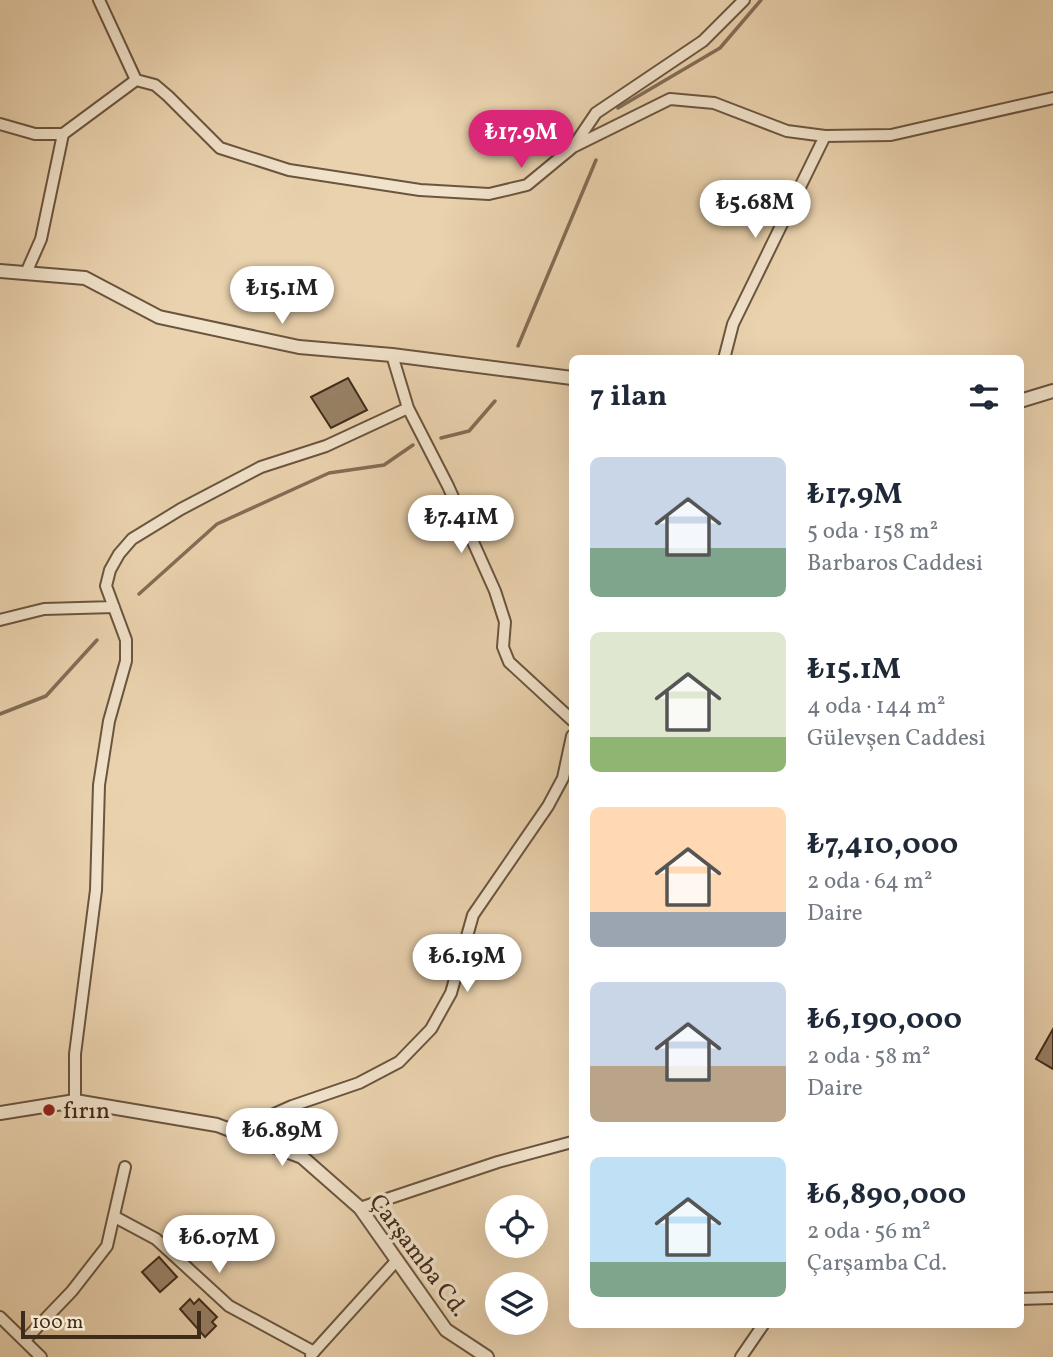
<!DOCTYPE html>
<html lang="tr">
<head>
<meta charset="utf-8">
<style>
  :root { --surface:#fff; --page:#f6f6f7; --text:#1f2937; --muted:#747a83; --accent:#db2777 }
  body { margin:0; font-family:Vollkorn,serif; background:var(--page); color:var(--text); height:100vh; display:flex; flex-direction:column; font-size:26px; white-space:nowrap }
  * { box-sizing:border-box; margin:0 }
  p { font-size:23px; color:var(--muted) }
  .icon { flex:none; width:38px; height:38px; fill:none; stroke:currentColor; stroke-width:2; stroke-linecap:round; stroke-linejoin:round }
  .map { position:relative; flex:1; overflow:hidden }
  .sheet { position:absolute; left:569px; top:355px; width:455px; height:973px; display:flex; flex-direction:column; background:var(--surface); border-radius:10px; box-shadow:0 7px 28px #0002 }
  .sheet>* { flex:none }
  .controls { position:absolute; left:485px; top:1195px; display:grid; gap:14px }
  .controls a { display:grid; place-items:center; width:63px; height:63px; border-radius:50%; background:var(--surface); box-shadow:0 7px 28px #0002; font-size:35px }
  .scale { position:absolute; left:21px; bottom:18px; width:180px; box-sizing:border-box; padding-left:7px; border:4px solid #3f2b1a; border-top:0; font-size:19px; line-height:24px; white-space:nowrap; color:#3f2b1a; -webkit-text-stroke:5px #f1e2ca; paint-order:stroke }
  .price { position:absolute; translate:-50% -60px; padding:0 16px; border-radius:24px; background:#fff; color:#222; font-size:23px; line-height:46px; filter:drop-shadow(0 2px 4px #0008) }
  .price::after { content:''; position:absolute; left:50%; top:42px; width:21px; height:16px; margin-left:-10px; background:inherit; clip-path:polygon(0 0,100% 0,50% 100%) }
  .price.active { background:var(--accent); color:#fff }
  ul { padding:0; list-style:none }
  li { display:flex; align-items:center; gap:21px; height:175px; padding:0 21px }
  li span { display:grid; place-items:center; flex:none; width:196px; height:140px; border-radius:10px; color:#555 }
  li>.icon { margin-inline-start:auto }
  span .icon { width:84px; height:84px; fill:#fffc; stroke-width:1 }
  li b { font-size:30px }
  h2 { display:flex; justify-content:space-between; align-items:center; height:84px; padding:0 21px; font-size:30px }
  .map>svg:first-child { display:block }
</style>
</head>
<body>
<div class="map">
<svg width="1053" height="1357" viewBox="0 0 1053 1357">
  <rect width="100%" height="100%" fill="#ead2ae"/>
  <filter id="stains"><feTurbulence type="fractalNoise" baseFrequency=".00286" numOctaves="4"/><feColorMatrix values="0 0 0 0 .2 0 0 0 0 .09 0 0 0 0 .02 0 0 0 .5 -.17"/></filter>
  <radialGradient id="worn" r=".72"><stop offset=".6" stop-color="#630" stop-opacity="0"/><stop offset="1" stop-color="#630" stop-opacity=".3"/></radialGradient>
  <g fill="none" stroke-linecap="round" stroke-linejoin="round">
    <!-- stream -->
    <path stroke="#836d55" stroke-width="3.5" d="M618 108 720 48 761 0
      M518 346 596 160
      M441 438 469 431 495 401
      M139 594 217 524 329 473 384 465 413 445
      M0 714 46 696 97 640"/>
  </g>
  <!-- building -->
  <path fill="#988267" stroke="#3f2b1a" stroke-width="2" d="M348 378 367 410 331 428 311 397Z
    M1053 1029V1069L1036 1059Z
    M159 1257 177 1277 160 1292 142 1272Z
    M190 1299 194 1304 199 1299 217 1317 212 1322 216 1326 205 1337 180 1309Z"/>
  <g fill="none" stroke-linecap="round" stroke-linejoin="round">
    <defs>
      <path id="minor" d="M99 0 136 80
        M0 124 35 134H63L136 80 155 85 168 96 220 148 289 170 420 190 489 194 527 185 573 147 670 99 714 103 787 131 825 136 891 135 1053 98
        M575 144 596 113 703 41 744 0
        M26 273 41 239 63 134
        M392 355 408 408 448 486 495 591 505 622 503 647 509 662 572 720
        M724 359 733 324 825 136
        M0 620 44 609 114 607
        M75 1101V1054L96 890 99 785 109 721 126 661V640L106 586 110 570 119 554 132 539 181 509 261 467 326 446 408 408
        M234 1132 292 1106 359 1083 399 1062 431 1029 451 993 473 915 548 806 563 778 572 736
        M360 1208 498 1162 572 1142
        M115 1217 156 1239 229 1306 314 1352
        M1020 1299 1053 1298
        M0 1317 41 1357
        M26 1339 72 1291 107 1246 125 1167
        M311 1355 397 1260
        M741 1357 763 1325"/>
      <path id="tertiary" d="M0 271 85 278 159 317 299 347 392 355 572 378
        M1020 401 1053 391
        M0 1113 75 1101 217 1125 302 1157 360 1208 446 1330 487 1357"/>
    </defs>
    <!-- minor casing -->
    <use href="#minor" stroke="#6a553f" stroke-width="14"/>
    <!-- tertiary casing -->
    <use href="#tertiary" stroke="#6a553f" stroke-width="16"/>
    <!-- minor -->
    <use href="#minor" stroke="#f1e2ca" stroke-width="10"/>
    <!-- tertiary -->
    <use href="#tertiary" stroke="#f1e2ca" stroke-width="12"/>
  </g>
  <!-- markers -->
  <circle fill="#8f2418" stroke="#f1e2ca" stroke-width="2.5" cx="49" cy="1110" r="7"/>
  <g text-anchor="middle" stroke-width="7" stroke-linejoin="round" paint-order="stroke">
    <!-- poi labels -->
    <g font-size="24" fill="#3f2b1a" stroke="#f1e2ca" text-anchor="start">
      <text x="63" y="1118">fırın</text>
    </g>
    <!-- street labels -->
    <g font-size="24" fill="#3f2b1a" stroke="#f1e2ca">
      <text transform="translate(419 1255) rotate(53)" y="8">Çarşamba Cd.</text>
    </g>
  </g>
  <rect width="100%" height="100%" filter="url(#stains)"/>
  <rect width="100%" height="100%" fill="url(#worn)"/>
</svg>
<div class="controls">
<a><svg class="icon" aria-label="locate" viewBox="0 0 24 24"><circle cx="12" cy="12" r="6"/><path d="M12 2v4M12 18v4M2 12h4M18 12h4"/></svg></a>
<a><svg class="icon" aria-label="layers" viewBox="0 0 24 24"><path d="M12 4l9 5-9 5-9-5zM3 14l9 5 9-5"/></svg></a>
</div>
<div class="scale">100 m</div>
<b class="price active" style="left:521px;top:170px">₺17.9M</b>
<b class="price" style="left:755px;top:240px">₺5.68M</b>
<b class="price" style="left:282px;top:326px">₺15.1M</b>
<b class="price" style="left:461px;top:555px">₺7.41M</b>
<b class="price" style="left:467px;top:994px">₺6.19M</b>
<b class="price" style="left:282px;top:1168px">₺6.89M</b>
<b class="price" style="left:219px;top:1275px">₺6.07M</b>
<section class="sheet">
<h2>7 ilan<svg class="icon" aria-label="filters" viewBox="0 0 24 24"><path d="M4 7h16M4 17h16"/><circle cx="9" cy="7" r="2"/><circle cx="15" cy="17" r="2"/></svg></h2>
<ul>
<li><span style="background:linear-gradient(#c9d6e8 65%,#7fa58c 0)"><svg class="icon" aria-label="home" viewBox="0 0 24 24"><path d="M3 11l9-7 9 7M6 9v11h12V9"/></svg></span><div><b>₺17.9M</b><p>5 oda · 158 m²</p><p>Barbaros Caddesi</p></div></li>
<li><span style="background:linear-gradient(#dfe7d0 75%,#8fb573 0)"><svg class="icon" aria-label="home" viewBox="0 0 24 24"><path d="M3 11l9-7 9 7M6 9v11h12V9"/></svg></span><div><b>₺15.1M</b><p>4 oda · 144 m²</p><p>Gülevşen Caddesi</p></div></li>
<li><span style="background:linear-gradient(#ffd9b3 75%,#9aa5b1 0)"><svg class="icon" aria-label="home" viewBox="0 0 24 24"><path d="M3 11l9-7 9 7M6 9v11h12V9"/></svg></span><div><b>₺7,410,000</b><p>2 oda · 64 m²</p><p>Daire</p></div></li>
<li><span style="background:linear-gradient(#c9d6e8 60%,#b9a48a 0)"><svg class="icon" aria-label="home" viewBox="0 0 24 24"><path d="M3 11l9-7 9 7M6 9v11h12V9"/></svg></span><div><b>₺6,190,000</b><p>2 oda · 58 m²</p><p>Daire</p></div></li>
<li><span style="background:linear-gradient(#bfe0f5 75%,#7fa58c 0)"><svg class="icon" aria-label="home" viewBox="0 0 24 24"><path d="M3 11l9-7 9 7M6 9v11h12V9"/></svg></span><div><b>₺6,890,000</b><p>2 oda · 56 m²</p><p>Çarşamba Cd.</p></div></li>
</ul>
</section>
</div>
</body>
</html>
